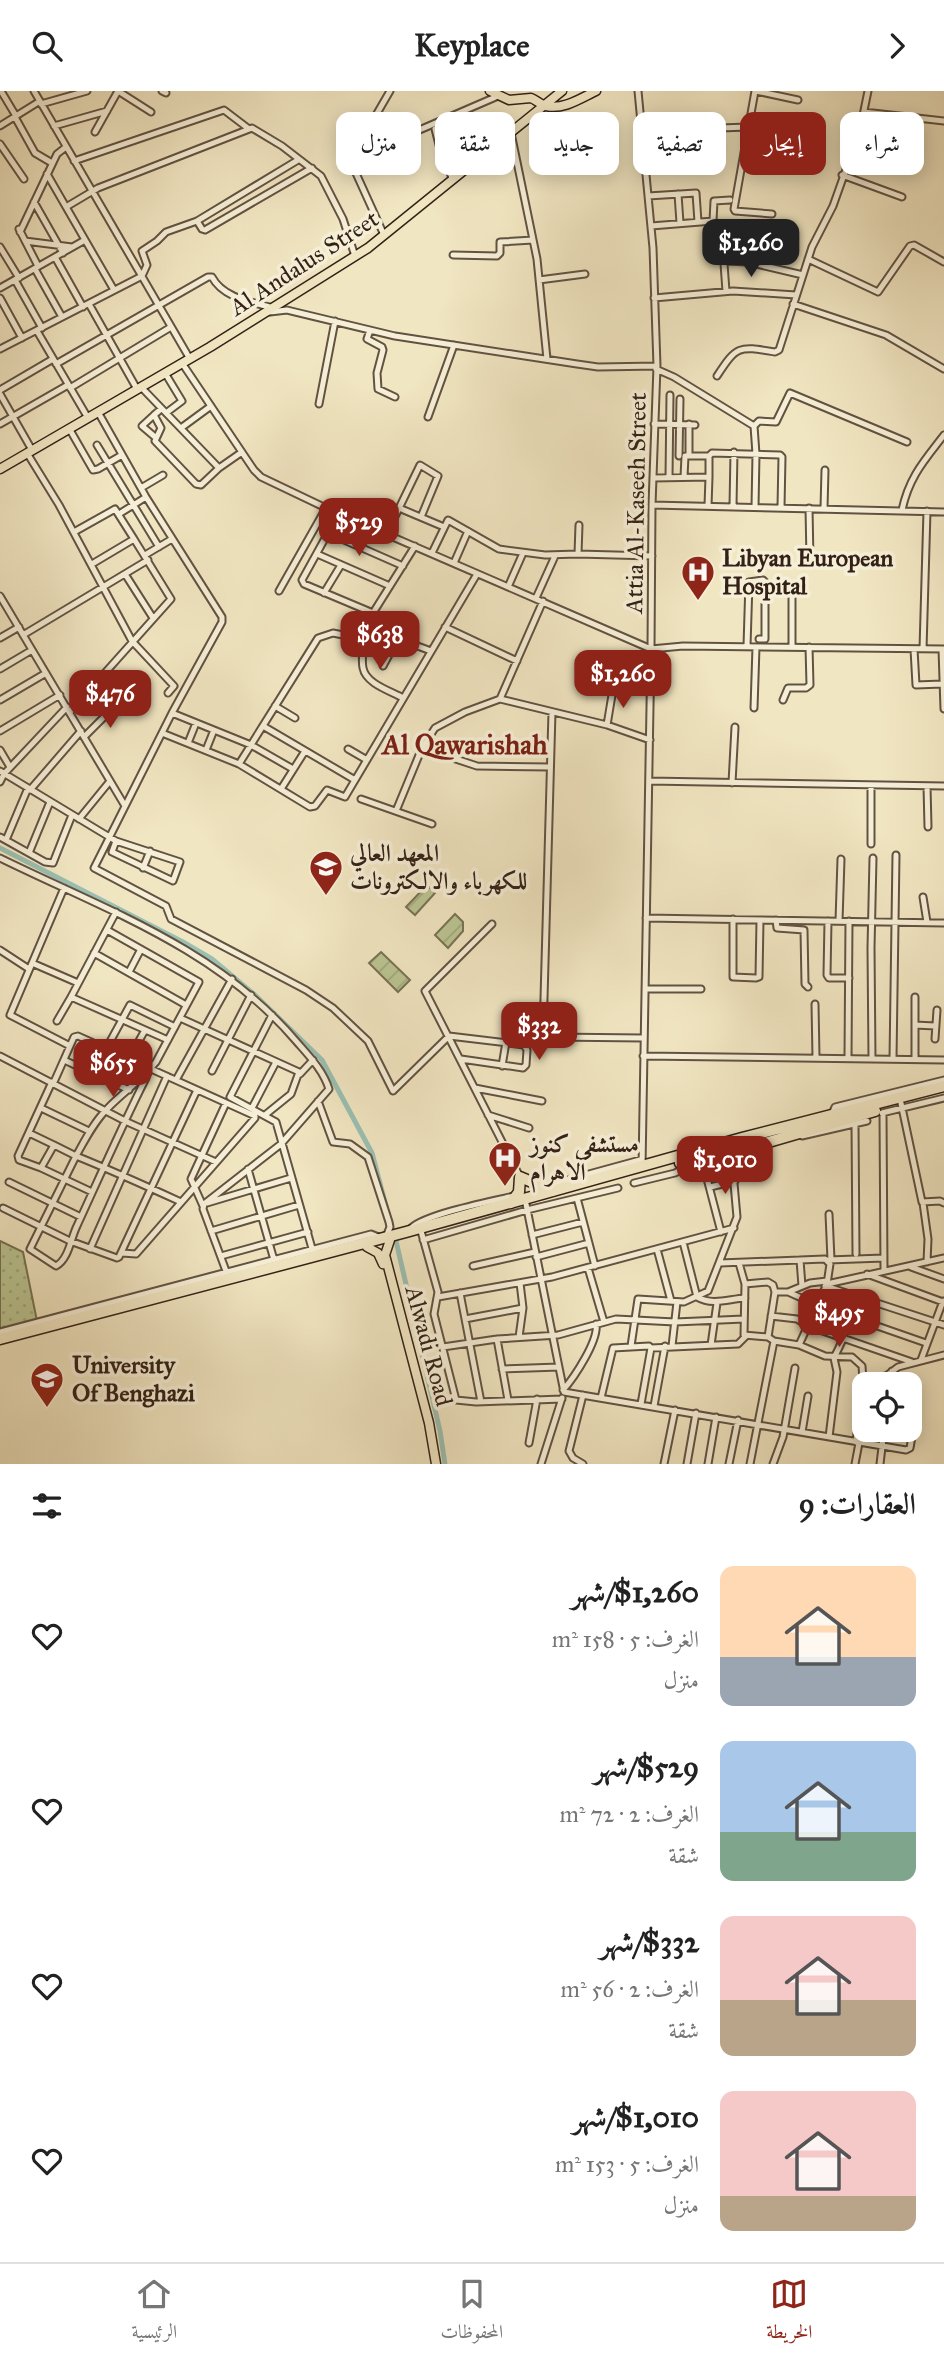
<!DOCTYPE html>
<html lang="ar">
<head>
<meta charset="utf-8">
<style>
  :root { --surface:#fff; --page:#f2f2f2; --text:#222; --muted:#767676; --line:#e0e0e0; --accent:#8f2418 }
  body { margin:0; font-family:"IM FELL Great Primer",Amiri,serif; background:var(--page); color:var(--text); direction:rtl; height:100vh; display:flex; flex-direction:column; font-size:26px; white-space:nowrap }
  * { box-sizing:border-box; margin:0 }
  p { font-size:23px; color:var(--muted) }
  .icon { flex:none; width:38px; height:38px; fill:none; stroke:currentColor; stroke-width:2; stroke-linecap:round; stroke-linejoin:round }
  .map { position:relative; height:1373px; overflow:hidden; direction:ltr }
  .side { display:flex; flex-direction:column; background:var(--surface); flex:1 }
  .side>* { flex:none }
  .banner { position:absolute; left:21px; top:21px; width:903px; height:63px; direction:rtl; display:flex; gap:14px }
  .fabs { position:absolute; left:852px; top:1281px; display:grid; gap:14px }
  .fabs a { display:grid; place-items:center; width:70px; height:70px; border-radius:14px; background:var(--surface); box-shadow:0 4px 18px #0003; font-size:35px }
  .price { position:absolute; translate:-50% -60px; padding:0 16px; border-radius:14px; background:var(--accent); color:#fff; font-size:23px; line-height:46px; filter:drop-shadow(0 2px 4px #0008) }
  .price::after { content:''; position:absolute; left:50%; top:42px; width:21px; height:16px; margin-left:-10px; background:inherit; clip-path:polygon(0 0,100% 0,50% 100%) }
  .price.selected { background:#222; color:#fff }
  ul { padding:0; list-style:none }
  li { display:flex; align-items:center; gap:21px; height:175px; padding:0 28px }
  li span { display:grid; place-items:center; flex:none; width:196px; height:140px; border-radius:14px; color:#555 }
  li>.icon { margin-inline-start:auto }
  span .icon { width:84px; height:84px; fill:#fffc; stroke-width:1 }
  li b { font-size:30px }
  h2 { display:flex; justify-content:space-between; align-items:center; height:84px; padding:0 28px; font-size:30px }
  .tag { padding:0 24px; border-radius:14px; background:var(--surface); box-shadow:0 4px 18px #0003; font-size:24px; line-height:63px }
  .tag.selected { background:var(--accent); color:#fff }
  header { display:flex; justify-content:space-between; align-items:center; height:91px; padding:0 28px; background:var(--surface); font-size:32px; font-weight:700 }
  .menu { display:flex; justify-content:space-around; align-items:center; height:98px; border-top:2px solid var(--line); background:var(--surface); font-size:19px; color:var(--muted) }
  .menu a { display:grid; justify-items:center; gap:4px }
  .menu .selected { color:var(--accent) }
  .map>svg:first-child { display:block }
</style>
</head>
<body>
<header><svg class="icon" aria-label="forward" viewBox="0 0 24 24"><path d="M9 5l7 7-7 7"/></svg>Keyplace<svg class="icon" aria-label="search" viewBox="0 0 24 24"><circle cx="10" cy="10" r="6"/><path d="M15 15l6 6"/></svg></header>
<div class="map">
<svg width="944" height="1373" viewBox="0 0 944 1373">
  <defs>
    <pattern id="grass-dots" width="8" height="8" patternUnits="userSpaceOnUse" patternTransform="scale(1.75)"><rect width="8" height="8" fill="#bbc593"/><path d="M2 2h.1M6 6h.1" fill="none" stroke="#a1a97e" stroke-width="1.8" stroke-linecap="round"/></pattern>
    <pattern id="garden-furrows" width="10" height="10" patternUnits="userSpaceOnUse" patternTransform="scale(1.75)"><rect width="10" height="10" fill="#bbc593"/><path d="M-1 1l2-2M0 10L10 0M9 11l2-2" fill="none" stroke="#a1a97e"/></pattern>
  </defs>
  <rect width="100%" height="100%" fill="#f1e6c2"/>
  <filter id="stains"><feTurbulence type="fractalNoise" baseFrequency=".00286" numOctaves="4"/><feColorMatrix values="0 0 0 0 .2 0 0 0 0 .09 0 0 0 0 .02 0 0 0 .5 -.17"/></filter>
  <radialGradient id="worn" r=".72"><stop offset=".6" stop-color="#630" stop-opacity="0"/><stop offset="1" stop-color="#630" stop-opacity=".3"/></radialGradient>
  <!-- grass -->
  <path fill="url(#grass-dots)" stroke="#777355" stroke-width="2" d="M0 1150 23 1161 37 1230 0 1239Z"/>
  <!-- garden -->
  <path fill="url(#garden-furrows)" stroke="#777355" stroke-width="2" d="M427 794 435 802 415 824 406 816Z
    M455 823 463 831V840L448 857 435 844Z
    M381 861 410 889 398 901 369 872Z"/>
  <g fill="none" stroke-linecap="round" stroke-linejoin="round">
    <!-- river -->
    <path stroke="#9bc0b2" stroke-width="5" d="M0 757 183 851 212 868 256 905 322 969 372 1062 386 1115
      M396 1150 440 1340 445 1373"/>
    <defs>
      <path id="minor" d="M1 0 16 25
        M34 0 190 268
        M118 0 151 21
        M162 0 166 2
        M638 0 653 157 657 275 652 414 651 558 642 1076
        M755 0 734 118 735 120 772 123
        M756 0 798 9
        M41 13 87 0
        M864 21 944 30
        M15 26 35 62 52 72
        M0 35 40 10
        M54 35 107 20
        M720 37 748 36
        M748 37 789 46
        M95 41 118 0
        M511 42 537 168 547 268
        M0 53 24 88
        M444 68 468 52
        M350 69 498 5
        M74 70 224 19 249 38
        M47 83 114 199
        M842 84 902 106
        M453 89 440 58 435 38 460 27 475 71
        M678 103 680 132
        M648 105 696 102 698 131
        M34 111 63 162
        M66 116 98 97 252 37 282 55 321 85 343 128 355 165
        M197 130 202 138 205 139 312 77
        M651 135 713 130 714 110 730 109
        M19 138 38 175
        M20 141 57 63 66 56
        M384 144 350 69 390 0
        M25 150 72 156
        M0 156 19 187
        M453 164 497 165 500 162V151L533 149
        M55 166 83 216
        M808 168 878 201 910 155 914 154 944 171
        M35 178 62 226
        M15 189 42 237
        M539 189 585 183
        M0 197 85 149
        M726 200 724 173 727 170 748 171 803 184
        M0 207 22 247
        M654 207 733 200 796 204
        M89 213 137 298
        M793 213 886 244 944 278
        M270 221 287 219 395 245 577 273 598 276 657 275
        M370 239 367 248 382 256 383 259 377 282 378 298 395 306
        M37 240 88 327
        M0 258 142 185 147 174 142 160 157 150 166 141 197 130 298 69
        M182 272 254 379 261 386 326 417 651 558 683 555 944 558
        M56 273 208 186H212C223 207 252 211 273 217
        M656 278 674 286 754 335
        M165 282 182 310 166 322
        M717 285C737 254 739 255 775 261L779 259 812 156 833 115 860 39 868 0
        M141 296 219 377 201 394 196 393 155 350 161 337 154 324 161 318
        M70 297 171 236
        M0 299 53 268
        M0 303 32 359
        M319 313 335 230
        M98 321 146 406 222 526V531L172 622 94 777 166 815 171 828 306 899 333 917 368 950 393 1000 449 945 524 954 527 959 526 974 523 977 461 968
        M154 324 142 335 155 346
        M428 326 454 254
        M0 333 68 294
        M654 333 695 334
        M181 337 211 315
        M70 339 93 379 98 378 122 364
        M97 354 159 456
        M27 362 59 414 132 550 174 595 168 602
        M679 365 680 308
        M689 365H709
        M219 377 242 361
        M669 386 670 304
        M684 386 685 365H689V333
        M709 386V365L712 362 780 364 782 366 781 416
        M654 387 709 386 708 415
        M141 397 163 384
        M652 414 944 421
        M733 415 734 361
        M755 416 756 363 754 335 759 330 776 331 790 302 907 351
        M399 417 444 436
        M809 417 810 469
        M824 417 825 379
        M902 419C909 386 924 370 944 344
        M339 422 302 489 304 493 373 522 415 455
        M119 423 146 406
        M579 434 578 463 652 465
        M74 441 115 418 134 448
        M328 442 403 475
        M387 442 420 374 438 385 421 426
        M432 462 448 429 499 458 545 464 578 463
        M317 463 390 495
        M145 464 172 448
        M454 472 468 440
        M125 483 153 527
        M508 496 523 462
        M279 500 326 417
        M324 502 341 474
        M0 505 125 715
        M536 507 555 465
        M445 536 517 570
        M23 544 148 469
        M0 547 19 536
        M363 548C364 558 361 568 363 577 366 593 391 600 403 607
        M363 548 370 542 380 541 431 560
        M747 555 749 491 763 489 765 491V548H759
        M792 556V499
        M914 558 916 594 942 593
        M923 558 927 420
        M942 558 944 618
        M383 575 398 547
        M0 578 32 559
        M500 608 543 510
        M0 609 46 582
        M783 609 788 597H806L810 594 809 556
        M275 615 295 627
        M754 617 756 556
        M70 621 171 508 134 448 92 473
        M552 621 543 943 552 946 643 947
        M172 622 251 654 293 678
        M607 634 613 598
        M263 635 355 689
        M0 640 60 604
        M162 642 239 673 310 716 315 715 327 699 345 706 477 483
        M84 646 117 613
        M188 652 196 632
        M422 657 477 675 550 676
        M348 658 367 669
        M0 659 10 676
        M206 659 214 639
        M239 673 318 547 333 542 363 548
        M0 680 116 750 180 771 173 790 112 761 116 750
        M649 690 944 695
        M0 691 4 683 67 616
        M732 692 735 636
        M871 694V753
        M927 695 928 736
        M281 698 305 660
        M30 699 81 640
        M361 708 432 733
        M396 720 422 657 435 637 465 621 500 608 607 634 650 649
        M79 728 110 690
        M0 746 45 771 53 772 72 724
        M6 749 28 697
        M29 762 50 711
        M0 767C106 819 217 857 296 950 309 965 323 979 329 998L281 1053 204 1113 203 1118 229 1188
        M143 777 150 760
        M64 797 10 924 70 955
        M923 806 927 831
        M116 821 71 906 168 949
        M646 827 944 832
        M733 828V886L756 887 759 886 760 829
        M776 829 777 837 804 839 805 893 808 896
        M828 830 827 884 829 887H849
        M839 830 841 768
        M492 833 425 900 520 1086
        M0 859 29 878
        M94 862 186 914
        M32 872 78 892
        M129 881 141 858
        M645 898H701
        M915 906V934
        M815 913 816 966
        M272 924 230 1006 276 1031 313 1161
        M180 927 299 981 291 1003 265 1024
        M57 930 71 906
        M935 948 937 919
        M106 958 130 914 175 936
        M0 965 125 1030 216 1071
        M643 965 944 969
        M848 967 849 830
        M129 968 145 939
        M872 968 871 857 873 767
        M893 968 896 764
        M915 968V934L935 935
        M64 969 129 999
        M502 975 506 951
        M212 980 251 904
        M300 983 313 969
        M146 987C121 1037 99 1087 76 1137 71 1148 68 1169 56 1175L30 1158 76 1065C111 1079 146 1095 181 1111
        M176 989 232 888
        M52 991 18 1065 19 1069 41 1077 54 1054 76 1065C85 1049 94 1031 107 1018 123 1001 142 989 156 971L199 891 107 839
        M54 991 74 946 78 945 255 1025V1027L136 1163 122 1162
        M475 997 542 1010
        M318 1010 333 1051 350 1053 368 1066 389 1131 390 1136 386 1146
        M901 1012 922 1111 940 1110 944 1112
        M41 1017 89 1040
        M252 1017 276 971
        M882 1022 944 1007
        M883 1022 884 1179
        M488 1024 529 1037
        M831 1025 835 1016 944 989
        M855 1033 856 1163
        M29 1042 54 1054
        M802 1045 867 1030
        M704 1076 721 1141
        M41 1077 92 1101
        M248 1078 274 1169
        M9 1091 81 1126
        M634 1092 675 1082 681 1079 685 1071
        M545 1095 640 1069
        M710 1096 735 1090
        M577 1107 595 1175
        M207 1112 291 1087
        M923 1112 928 1148 927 1171
        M526 1113 564 1301 906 1359 910 1357 915 1328 910 1325
        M203 1115 191 1088 226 1012
        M3 1117 70 1150 117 1167 119 1166 197 999
        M829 1123 831 1169
        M411 1137C426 1123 492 1110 514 1105
        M211 1140 299 1114
        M421 1140 438 1201 434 1223 456 1309 476 1311 562 1308
        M532 1144 583 1131
        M423 1149 527 1119 618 1097
        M683 1151 697 1206C713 1215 728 1208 745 1207
        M90 1158 167 985
        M657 1158 671 1210
        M221 1165 308 1141
        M536 1166 589 1152
        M800 1169 802 1195
        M828 1169 884 1167
        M720 1172 825 1168 830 1173 827 1193
        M739 1172 745 1193 744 1244 768 1246 774 1250 799 1254 827 1193 944 1167
        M473 1175 535 1161
        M911 1176 944 1188
        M588 1177 604 1231
        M867 1183 943 1211
        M745 1193 768 1191 773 1194 775 1201 768 1246
        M825 1195 944 1234
        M775 1201H788L817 1214 926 1252
        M788 1201 810 1192 827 1190
        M460 1202 481 1311
        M438 1206 552 1186 734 1137
        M771 1225 797 1228 808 1235 912 1271
        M465 1228 523 1217
        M0 1241 371 1143 381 1147
        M519 1246 523 1217 520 1192
        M497 1248 508 1309
        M711 1254 717 1212
        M799 1254 825 1265 852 1266 862 1275 863 1289 856 1351
        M631 1255 638 1208 684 1211 708 1200 737 1126 731 1059
        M672 1255 677 1211
        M443 1256 497 1248 558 1244 616 1228 675 1231 744 1228
        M651 1257 738 1253 746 1245
        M921 1269 943 1210
        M502 1278 559 1276
        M863 1289 886 1285 898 1276 944 1264
        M891 1293 892 1280
        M563 1299C574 1287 599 1249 596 1233
        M601 1307 613 1257 649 1255 651 1257 641 1313
        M654 1315 665 1255
        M802 1341 808 1305
        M829 1346 837 1281 834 1267 844 1246
        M529 1352 537 1308
        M541 1373 562 1307
        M583 1373 573 1367 569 1360 583 1304
        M664 1373 675 1319
        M687 1373 696 1322
        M708 1373 716 1326
        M729 1373 738 1329
        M750 1373 774 1250
        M773 1373 783 1346 795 1277
        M855 1373 859 1352
        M880 1373 884 1339"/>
      <path id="major" d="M490 0 509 9 531 7C536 9 541 14 546 15 564 19 581 7 596 0
        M0 378 210 256 368 157 562 0
        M390 1149 385 1164 429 1332 436 1373
        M367 1156 378 1162 383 1173"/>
      <path id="highway" d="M680 1072 765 1052 875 1020
        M511 1112 519 1101 520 1086 553 1100
        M0 1248 406 1141 742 1047 944 995"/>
    </defs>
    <!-- minor casing -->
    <use href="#minor" stroke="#625242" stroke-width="9"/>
    <!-- major casing -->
    <use href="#major" stroke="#332117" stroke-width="11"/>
    <!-- highway casing -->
    <use href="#highway" stroke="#332117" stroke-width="13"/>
    <!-- minor -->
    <use href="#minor" stroke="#f6efd7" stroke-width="5"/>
    <!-- major -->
    <use href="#major" stroke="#f1e6c2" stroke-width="8"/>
    <!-- highway -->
    <use href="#highway" stroke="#f1e6c2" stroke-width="10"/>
  </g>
  <!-- icons -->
  <defs>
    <symbol id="hospital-pin" viewBox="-11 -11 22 30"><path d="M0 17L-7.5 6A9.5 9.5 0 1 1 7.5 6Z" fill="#8f2418" stroke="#f6efd7"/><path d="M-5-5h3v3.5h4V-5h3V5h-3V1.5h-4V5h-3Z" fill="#fff"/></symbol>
    <symbol id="university-pin" viewBox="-11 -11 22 30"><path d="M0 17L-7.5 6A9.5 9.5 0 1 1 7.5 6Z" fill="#8f2418" stroke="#f6efd7"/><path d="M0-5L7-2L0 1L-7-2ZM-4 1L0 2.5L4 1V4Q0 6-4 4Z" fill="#fff"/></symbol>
  </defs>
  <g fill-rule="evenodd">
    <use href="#hospital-pin" x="679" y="462" width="38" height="52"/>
    <use href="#university-pin" x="307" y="757" width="38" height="52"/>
    <use href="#hospital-pin" x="486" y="1048" width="38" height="52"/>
    <use href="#university-pin" x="28" y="1269" width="38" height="52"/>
  </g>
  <g text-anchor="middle" stroke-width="7" stroke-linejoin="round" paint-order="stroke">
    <!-- street labels -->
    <g font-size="24" fill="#332117" stroke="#f6efd7">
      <text transform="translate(304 172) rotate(-33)" y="8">Al Andalus Street</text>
      <text transform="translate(636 412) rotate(-89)" y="8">Attia Al-Kaseeh Street</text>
      <text transform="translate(429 1255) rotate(75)" y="8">Alwadi Road</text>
    </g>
    <!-- poi labels -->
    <g font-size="24" font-weight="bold" fill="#332117" stroke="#f6efd7" text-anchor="start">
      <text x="722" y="475">Libyan European<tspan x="722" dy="28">Hospital</tspan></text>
      <text x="350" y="770">المعهد العالي<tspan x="350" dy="28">للكهرباء والالكترونات</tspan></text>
      <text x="530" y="1061">مستشفى كنوز<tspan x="530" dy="28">الاهرام</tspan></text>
      <text x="72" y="1282">University<tspan x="72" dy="28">Of Benghazi</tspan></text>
    </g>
    <!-- quarter labels -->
    <g font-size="28" font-weight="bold" fill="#7a1f14" stroke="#f6efd7">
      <text x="465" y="663">Al Qawarishah</text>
    </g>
  </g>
  <rect width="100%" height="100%" filter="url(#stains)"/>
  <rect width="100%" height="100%" fill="url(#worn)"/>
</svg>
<div class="fabs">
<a><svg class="icon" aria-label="locate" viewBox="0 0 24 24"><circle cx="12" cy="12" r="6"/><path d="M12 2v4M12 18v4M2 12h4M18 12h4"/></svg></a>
</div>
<b class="price selected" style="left:751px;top:188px">$1,260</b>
<b class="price" style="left:359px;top:467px">$529</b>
<b class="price" style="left:380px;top:580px">$638</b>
<b class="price" style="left:623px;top:619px">$1,260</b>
<b class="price" style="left:110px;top:639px">$476</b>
<b class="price" style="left:539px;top:971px">$332</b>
<b class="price" style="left:113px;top:1008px">$655</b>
<b class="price" style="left:725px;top:1105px">$1,010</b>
<b class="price" style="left:839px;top:1258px">$495</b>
<div class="banner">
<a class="tag">شراء</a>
<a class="tag selected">إيجار</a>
<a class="tag">تصفية</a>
<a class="tag">جديد</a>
<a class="tag">شقة</a>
<a class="tag">منزل</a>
</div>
</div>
<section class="side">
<h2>العقارات: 9<svg class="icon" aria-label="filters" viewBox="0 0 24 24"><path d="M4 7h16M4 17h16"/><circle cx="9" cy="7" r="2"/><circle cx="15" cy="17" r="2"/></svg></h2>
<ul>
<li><span style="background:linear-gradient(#ffd9b3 65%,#9aa5b1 0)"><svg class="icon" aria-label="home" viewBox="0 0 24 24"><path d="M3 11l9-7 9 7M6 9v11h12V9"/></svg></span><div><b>$1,260/شهر</b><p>الغرف: 5 · 158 m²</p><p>منزل</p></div><svg class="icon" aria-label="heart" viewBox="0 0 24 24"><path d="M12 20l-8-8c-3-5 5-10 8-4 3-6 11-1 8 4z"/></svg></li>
<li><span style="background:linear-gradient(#a9c7e8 65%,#7fa58c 0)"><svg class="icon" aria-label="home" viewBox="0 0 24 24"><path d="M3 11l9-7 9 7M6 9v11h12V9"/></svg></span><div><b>$529/شهر</b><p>الغرف: 2 · 72 m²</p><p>شقة</p></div><svg class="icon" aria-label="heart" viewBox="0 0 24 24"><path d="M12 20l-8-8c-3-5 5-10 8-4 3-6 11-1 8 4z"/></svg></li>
<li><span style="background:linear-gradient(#f6c9c9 60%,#b9a48a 0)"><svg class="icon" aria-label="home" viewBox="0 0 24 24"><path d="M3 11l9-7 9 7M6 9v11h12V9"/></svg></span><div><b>$332/شهر</b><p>الغرف: 2 · 56 m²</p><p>شقة</p></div><svg class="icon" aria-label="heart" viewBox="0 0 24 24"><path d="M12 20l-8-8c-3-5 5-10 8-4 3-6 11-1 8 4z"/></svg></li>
<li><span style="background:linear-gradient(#f6c9c9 75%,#b9a48a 0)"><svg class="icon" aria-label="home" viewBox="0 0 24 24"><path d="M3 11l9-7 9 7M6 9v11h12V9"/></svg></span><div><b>$1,010/شهر</b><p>الغرف: 5 · 153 m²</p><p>منزل</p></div><svg class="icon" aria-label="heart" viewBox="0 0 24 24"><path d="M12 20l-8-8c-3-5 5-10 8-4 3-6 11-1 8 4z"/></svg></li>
</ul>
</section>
<nav class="menu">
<a class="selected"><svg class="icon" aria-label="map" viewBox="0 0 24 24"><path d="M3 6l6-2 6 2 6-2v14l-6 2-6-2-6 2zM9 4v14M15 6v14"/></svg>الخريطة</a>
<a><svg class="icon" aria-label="saved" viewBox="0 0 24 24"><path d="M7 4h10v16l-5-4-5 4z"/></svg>المحفوظات</a>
<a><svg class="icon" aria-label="home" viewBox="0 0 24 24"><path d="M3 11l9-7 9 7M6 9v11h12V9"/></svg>الرئيسية</a>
</nav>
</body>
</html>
